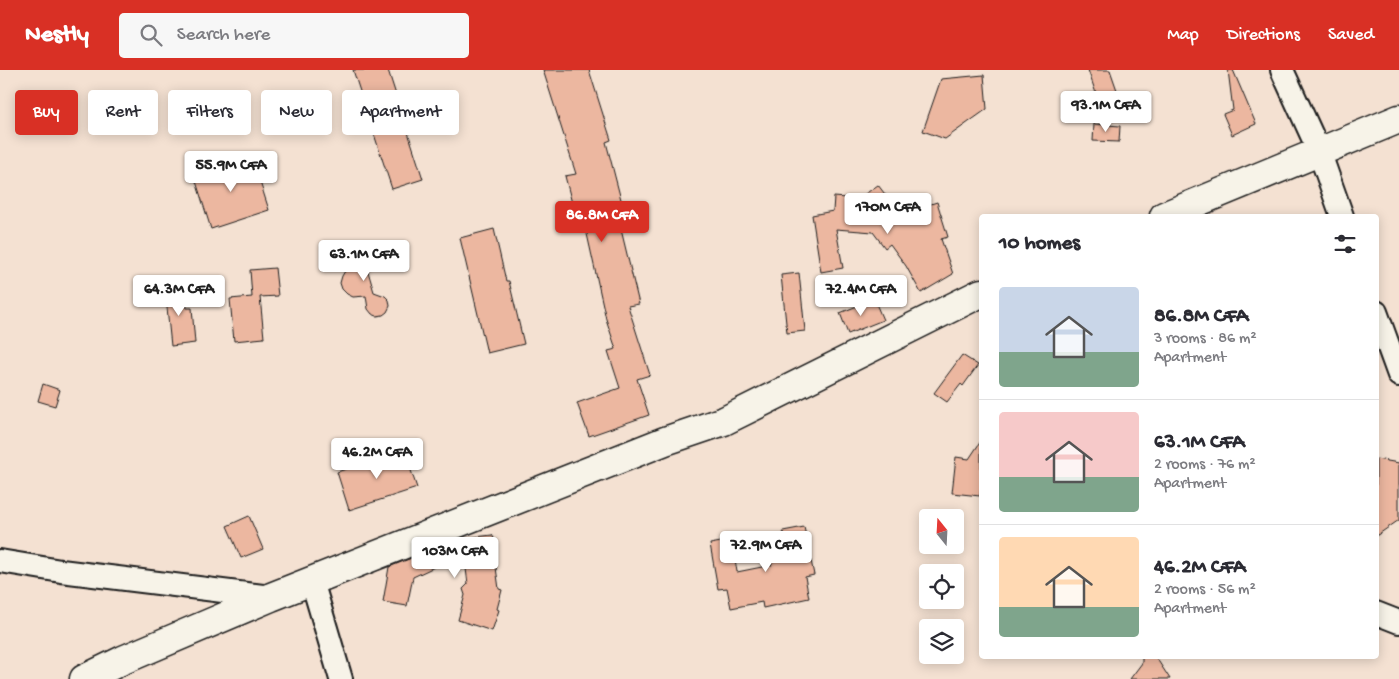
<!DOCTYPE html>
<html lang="en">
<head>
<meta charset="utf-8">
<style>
  :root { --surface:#fff; --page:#f7f7f7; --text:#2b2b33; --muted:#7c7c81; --line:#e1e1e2; --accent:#d93025 }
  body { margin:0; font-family:"Gochi Hand",sans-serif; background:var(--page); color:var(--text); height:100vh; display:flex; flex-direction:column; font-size:19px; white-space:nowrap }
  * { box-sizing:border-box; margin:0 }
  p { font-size:16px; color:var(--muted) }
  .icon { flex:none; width:28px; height:28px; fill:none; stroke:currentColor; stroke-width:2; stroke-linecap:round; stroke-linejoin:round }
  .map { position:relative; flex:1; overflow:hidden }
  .panel { position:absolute; left:979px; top:144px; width:400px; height:445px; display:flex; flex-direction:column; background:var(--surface); border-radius:5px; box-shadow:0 2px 12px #0003 }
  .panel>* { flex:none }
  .top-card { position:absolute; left:15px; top:20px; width:475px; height:45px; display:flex; gap:10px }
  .needle { width:32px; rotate:342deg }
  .controls { position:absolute; left:919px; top:439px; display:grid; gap:10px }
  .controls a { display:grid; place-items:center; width:45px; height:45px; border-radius:5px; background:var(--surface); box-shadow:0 2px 12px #0003; font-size:25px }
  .price { position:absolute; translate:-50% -42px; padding:0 11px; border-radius:5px; background:#fff; color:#222; font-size:16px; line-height:32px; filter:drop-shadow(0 1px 2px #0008) }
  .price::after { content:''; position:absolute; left:50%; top:30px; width:15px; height:11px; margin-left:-8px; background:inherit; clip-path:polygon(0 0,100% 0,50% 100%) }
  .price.active { background:var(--accent); color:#fff }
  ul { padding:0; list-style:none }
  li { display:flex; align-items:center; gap:15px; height:125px; padding:0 20px }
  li+li { border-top:1px solid var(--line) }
  li span { display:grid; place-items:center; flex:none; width:140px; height:100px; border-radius:5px; color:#555 }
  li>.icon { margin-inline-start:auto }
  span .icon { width:60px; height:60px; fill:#fffc; stroke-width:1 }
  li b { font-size:21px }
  h2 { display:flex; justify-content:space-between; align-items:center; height:60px; padding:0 20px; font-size:21px }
  .pill { padding:0 18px; border-radius:5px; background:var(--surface); box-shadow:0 2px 12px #0003; font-size:18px; line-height:45px }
  .pill.active { background:var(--accent); color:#fff }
  header { display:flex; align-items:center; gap:30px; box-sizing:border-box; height:70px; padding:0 25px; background:var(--accent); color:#fff }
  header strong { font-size:24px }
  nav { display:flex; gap:28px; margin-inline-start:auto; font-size:18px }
  .search { width:350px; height:45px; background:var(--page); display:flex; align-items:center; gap:12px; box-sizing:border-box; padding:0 18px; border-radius:5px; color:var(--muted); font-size:19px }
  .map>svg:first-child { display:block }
</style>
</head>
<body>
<header>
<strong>Nestly</strong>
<div class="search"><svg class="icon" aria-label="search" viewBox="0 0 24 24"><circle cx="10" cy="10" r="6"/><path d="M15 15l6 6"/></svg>Search here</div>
<nav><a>Map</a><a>Directions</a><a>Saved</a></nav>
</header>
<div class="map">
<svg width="1399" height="609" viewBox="0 0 1399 609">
  <rect width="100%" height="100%" fill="#f4e1d2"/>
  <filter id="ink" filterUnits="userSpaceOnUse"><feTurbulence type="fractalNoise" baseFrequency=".02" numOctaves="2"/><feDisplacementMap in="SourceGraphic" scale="10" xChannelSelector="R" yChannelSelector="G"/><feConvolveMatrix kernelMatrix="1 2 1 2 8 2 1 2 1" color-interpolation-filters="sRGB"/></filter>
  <g filter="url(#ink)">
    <!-- building -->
    <path fill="#ecb7a0" stroke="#1c1c1c" d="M353 0H388L423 109 392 119Z
      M543 0H589L611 70 606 72 625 145 618 147 639 234 628 236 650 305 637 309 649 345 589 366 577 333 620 318 608 281 616 279 606 249 585 155 578 157 565 106 576 104Z
      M1088 0H1110L1119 26 1099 32Z
      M1228 0H1233L1256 54 1232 65 1223 44 1233 40Z
      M984 5 987 39 945 69 923 61 941 9Z
      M1094 54 1120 56 1119 72 1093 71Z
      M252 87 269 140 211 159 194 105Z
      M878 115 900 144 937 132 948 167 941 169 953 204 921 223 906 196 890 174 885 178 873 162 836 159 843 198 821 202 812 145 833 141 834 127 858 129Z
      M494 159 506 211H509L524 274 487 283 460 168Z
      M360 175H366L371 178 373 182V187L367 198 374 222 385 226 389 230 390 236 387 242 383 245 377 246 372 244 368 239 366 226 353 227 347 224 342 219 340 213 342 206 345 201 353 197V182L356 177Z
      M275 198 278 226 260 227 264 268 234 271 230 229 252 227 250 200Z
      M799 203 805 261 787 263 781 205Z
      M181 215 187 238H192L195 273 171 276 165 218Z
      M874 229 883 250 848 264 840 243Z
      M962 285 978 295 963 316 961 314 947 332 934 323Z
      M43 314 60 320 55 336 38 331Z
      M981 371V412L980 426 952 423 956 387 969 389Z
      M404 380 417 418 349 440 337 402Z
      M1376 389 1399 393V450L1376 466Z
      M249 446 263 479 241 488 227 456Z
      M804 457 814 505 805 507 809 528 763 538 762 532 731 538 727 518 718 519 710 474 732 470 737 502 772 495 768 475 785 471 783 461Z
      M492 465 494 468 492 469 499 519 502 520 497 539 499 540 492 561 458 550 465 525 463 519 468 514 464 483 413 507 407 536 383 532 389 497 459 469Z
      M1142 586H1155L1170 609H1130L1142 593Z"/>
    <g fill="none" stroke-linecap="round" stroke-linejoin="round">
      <defs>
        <path id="street" d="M1282 0 1319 81 1342 146
          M1376 242 1399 305
          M0 491 61 501 271 527
          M312 511 341 609
          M1376 543 1399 552"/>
        <path id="secondary" d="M1164 146 1399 49
          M84 609 123 590 271 527 665 371 724 351 981 223"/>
      </defs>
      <!-- street casing -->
      <use href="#street" stroke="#1c1c1c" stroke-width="26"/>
      <!-- secondary casing -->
      <use href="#secondary" stroke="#1c1c1c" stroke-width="31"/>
      <!-- street -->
      <use href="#street" stroke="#f7f3e8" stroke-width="22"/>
      <!-- secondary -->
      <use href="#secondary" stroke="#f7f3e8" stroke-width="28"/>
    </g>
  </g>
</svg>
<div class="controls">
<a><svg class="needle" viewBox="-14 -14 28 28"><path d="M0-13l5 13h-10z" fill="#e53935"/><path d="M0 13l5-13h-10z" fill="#7c7c81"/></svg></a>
<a><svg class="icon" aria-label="locate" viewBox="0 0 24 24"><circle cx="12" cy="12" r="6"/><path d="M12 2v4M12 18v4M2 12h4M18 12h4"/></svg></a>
<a><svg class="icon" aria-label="layers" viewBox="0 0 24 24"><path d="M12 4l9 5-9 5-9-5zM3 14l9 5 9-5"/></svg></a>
</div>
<b class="price" style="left:1106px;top:63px">93.1M CFA</b>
<b class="price" style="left:231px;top:123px">55.9M CFA</b>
<b class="price" style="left:888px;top:165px">170M CFA</b>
<b class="price active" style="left:602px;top:173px">86.8M CFA</b>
<b class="price" style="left:364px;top:212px">63.1M CFA</b>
<b class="price" style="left:179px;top:247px">64.3M CFA</b>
<b class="price" style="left:861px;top:247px">72.4M CFA</b>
<b class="price" style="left:377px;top:410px">46.2M CFA</b>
<b class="price" style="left:766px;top:503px">72.9M CFA</b>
<b class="price" style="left:455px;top:509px">103M CFA</b>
<div class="top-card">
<a class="pill active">Buy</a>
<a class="pill">Rent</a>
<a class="pill">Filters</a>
<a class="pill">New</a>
<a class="pill">Apartment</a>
</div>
<section class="panel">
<h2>10 homes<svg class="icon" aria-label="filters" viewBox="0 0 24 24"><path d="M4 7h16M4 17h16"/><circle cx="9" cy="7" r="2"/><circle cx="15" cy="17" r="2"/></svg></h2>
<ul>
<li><span style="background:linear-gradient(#c9d6e8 65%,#7fa58c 0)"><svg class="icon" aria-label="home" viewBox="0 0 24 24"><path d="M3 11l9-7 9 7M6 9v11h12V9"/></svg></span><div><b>86.8M CFA</b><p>3 rooms · 86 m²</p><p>Apartment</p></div></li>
<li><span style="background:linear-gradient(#f6c9c9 65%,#7fa58c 0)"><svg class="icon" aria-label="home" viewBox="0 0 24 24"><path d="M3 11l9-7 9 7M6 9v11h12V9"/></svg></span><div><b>63.1M CFA</b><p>2 rooms · 76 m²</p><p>Apartment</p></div></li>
<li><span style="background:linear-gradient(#ffd9b3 70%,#7fa58c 0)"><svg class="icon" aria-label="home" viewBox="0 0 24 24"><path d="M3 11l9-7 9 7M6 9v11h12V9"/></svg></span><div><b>46.2M CFA</b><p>2 rooms · 56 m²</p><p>Apartment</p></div></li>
</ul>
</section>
</div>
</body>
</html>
